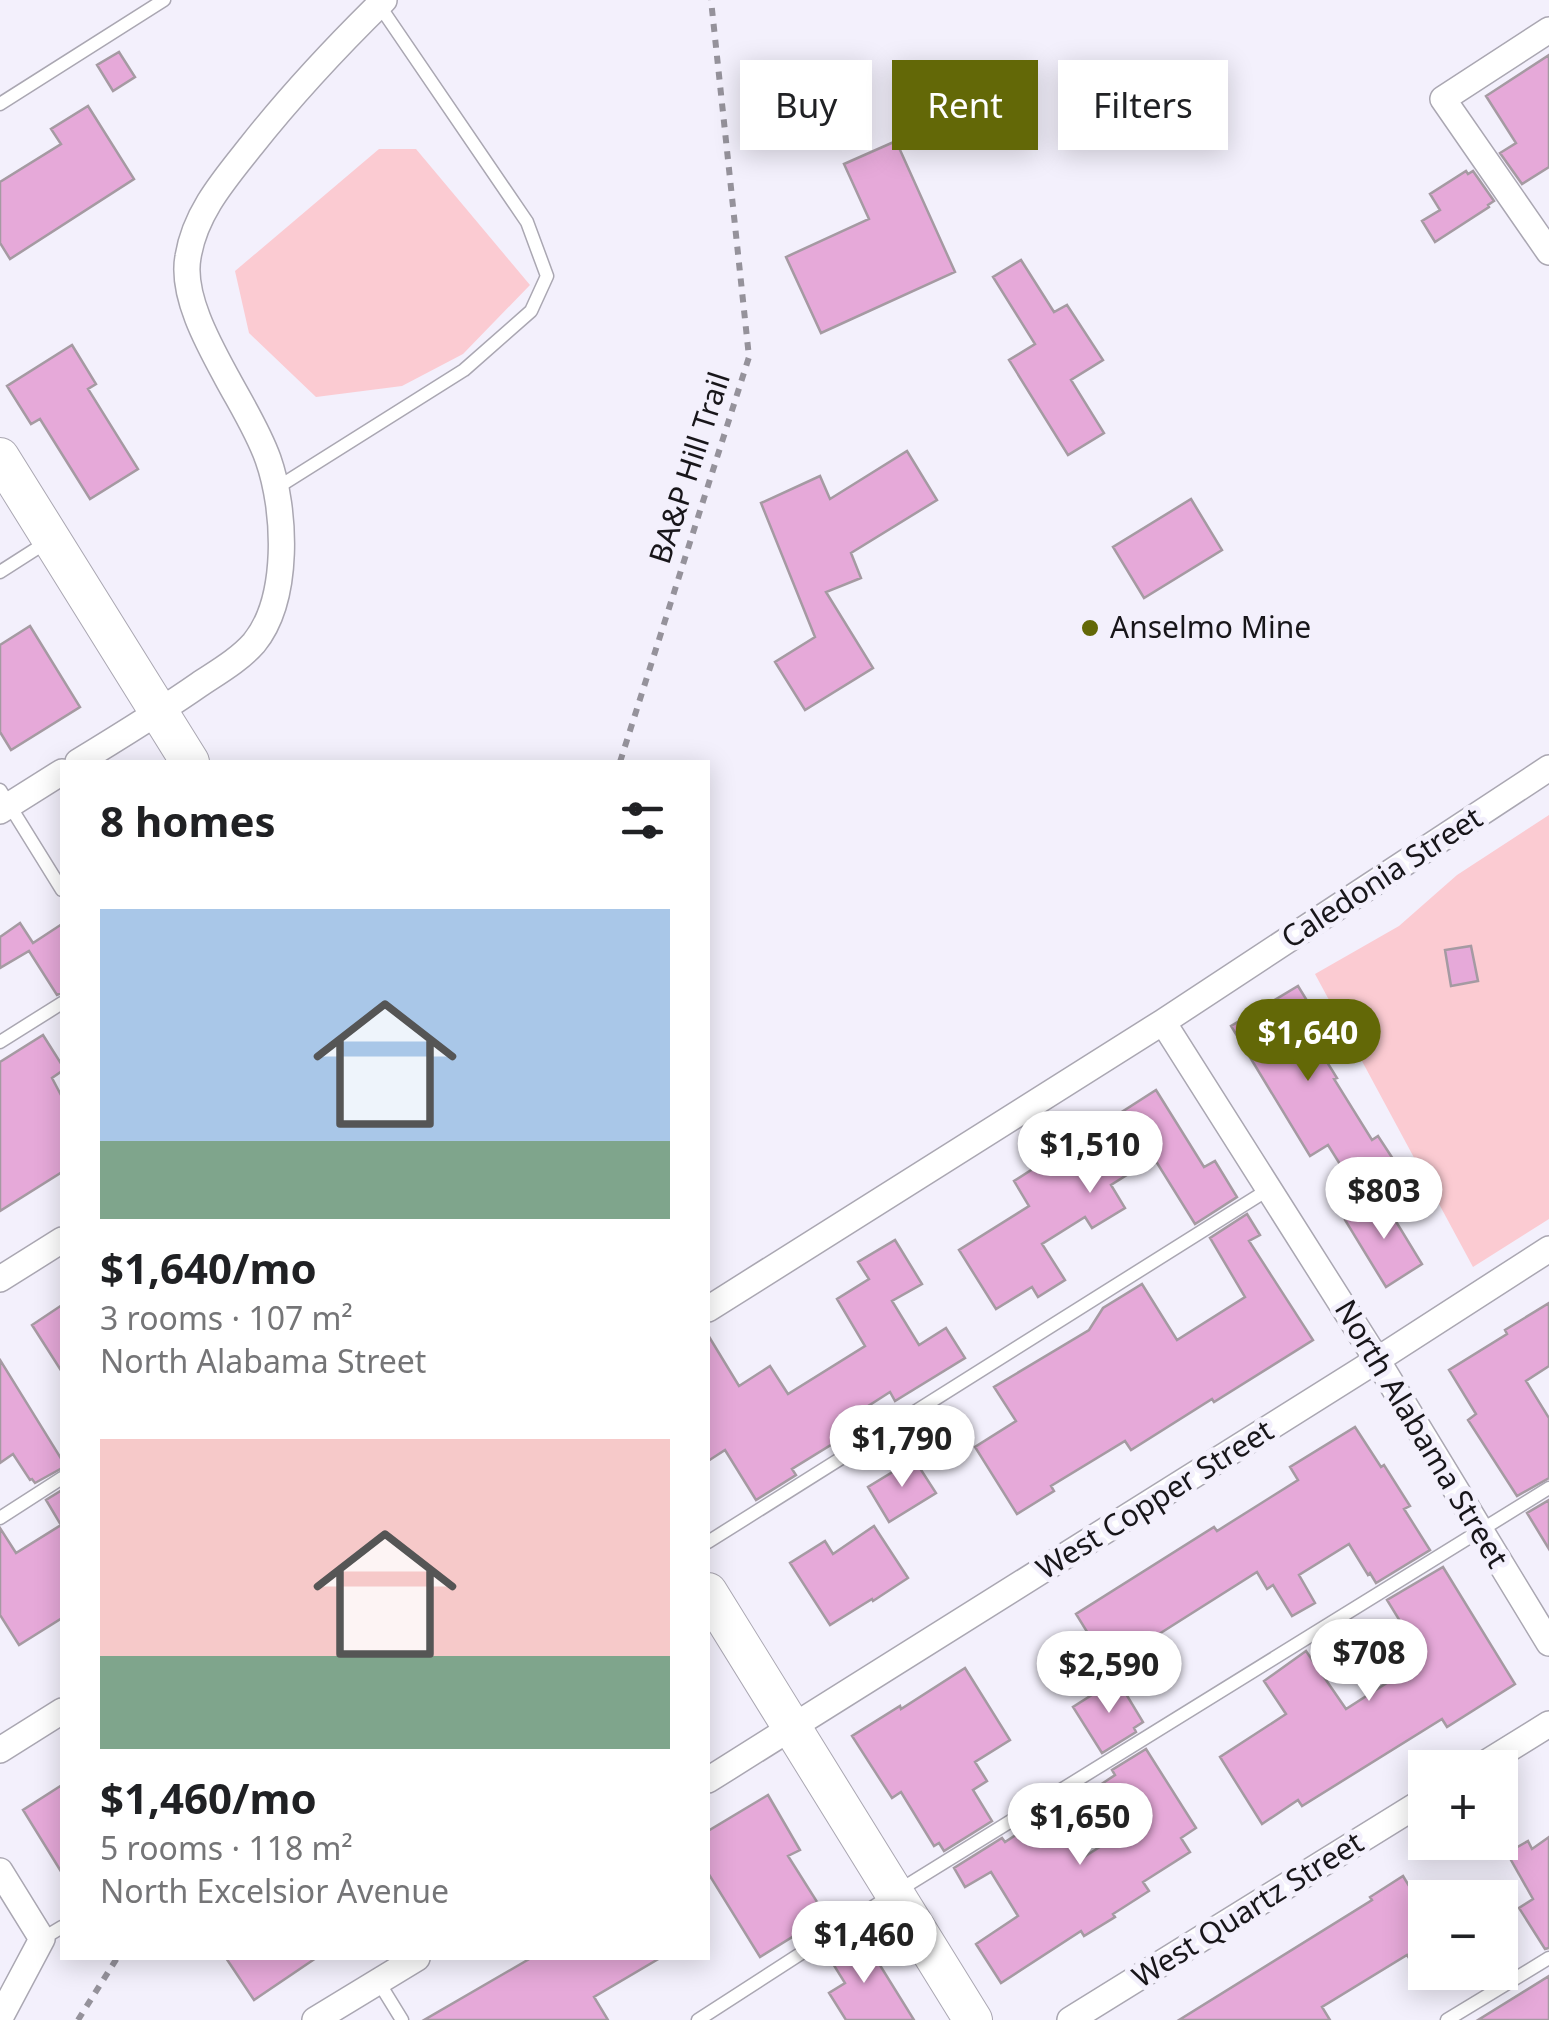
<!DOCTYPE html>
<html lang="en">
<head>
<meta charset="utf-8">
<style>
  :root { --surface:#fff; --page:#f2f2f2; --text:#202124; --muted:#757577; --accent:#636807 }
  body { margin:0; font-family:"Noto Sans",sans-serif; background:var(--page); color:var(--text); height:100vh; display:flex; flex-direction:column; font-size:38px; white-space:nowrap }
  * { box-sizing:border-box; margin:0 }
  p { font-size:32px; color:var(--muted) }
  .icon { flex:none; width:55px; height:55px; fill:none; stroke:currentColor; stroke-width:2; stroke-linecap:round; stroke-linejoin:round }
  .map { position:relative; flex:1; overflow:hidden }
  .side { position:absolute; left:60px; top:760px; width:650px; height:1200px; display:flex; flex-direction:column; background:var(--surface); border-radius:0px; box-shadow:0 5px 25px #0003 }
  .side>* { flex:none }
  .guide { position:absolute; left:740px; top:60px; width:658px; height:90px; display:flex; gap:20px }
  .controls { position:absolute; left:1408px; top:1750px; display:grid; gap:20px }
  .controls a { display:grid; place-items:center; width:110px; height:110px; border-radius:0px; background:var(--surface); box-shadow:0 5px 25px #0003; font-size:50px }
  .price { position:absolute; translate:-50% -85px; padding:0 22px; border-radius:35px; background:#fff; color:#222; font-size:32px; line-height:65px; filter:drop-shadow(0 2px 5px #0008) }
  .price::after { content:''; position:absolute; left:50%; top:60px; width:30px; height:22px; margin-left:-15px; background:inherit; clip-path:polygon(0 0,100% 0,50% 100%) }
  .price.on { background:var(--accent); color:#fff }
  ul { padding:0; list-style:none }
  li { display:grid; align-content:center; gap:20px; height:530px; padding:0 40px }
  li span { display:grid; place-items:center; height:310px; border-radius:0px; color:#555 }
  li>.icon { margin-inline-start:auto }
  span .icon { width:180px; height:180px; fill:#fffc; stroke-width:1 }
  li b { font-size:42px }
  h2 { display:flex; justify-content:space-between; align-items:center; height:120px; padding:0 40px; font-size:42px }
  .pill { padding:0 35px; border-radius:0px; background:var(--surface); box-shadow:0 5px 25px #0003; font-size:35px; line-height:90px }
  .pill.on { background:var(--accent); color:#fff }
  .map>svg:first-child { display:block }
</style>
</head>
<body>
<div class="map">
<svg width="1549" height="2020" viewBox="0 0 1549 2020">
  <rect width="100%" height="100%" fill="#f3f0fc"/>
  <!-- green -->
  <path fill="#fbcbd2" d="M379 149H416L530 285 463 354 402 386 316 397 249 333 235 271Z
    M1549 815V1219L1473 1267 1315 974 1399 926 1457 875Z"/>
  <!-- building -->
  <path fill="#e6a9d9" stroke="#a59aa2" stroke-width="2.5" d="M119 52 135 77 113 91 97 65Z
    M1549 55V167L1522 184 1500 153 1516 143 1486 96Z
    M88 106 134 179 10 259 0 243V182L61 144 51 129Z
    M896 141 955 272 821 333 786 257 869 219 844 164Z
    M1466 171 1468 174 1473 171 1494 201 1488 205 1489 207 1435 242 1422 221 1440 210 1430 194Z
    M1021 260 1054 312 1067 305 1103 360 1071 380 1104 433 1068 455 1009 360 1035 344 993 277Z
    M72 345 96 384 88 389 138 469 90 499 40 419 31 424 7 386Z
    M907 451 937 500 851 553 861 578 826 592 873 668 805 710 775 662 815 637 761 503 820 476 830 499Z
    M1191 499 1222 550 1144 598 1113 547Z
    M30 626 80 707 11 750 0 732V645Z
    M20 923 33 943 62 924V993L57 995 29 951 0 968V937Z
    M1471 946 1478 981 1451 986 1445 950Z
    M1298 986 1325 1030 1312 1038 1337 1078 1334 1079 1372 1140 1378 1136 1393 1159 1353 1185 1328 1145 1310 1156 1231 1026Z
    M43 1035 62 1065V1071L52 1078 62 1097V1172L0 1211V1062Z
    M1156 1090 1204 1167 1215 1161 1237 1197 1195 1224 1154 1158 1111 1185 1125 1208 1092 1228 1085 1217 1042 1244 1065 1280 1038 1297 1032 1287 996 1309 959 1250 1029 1206 1014 1181Z
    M1381 1197 1422 1264 1386 1287 1345 1220Z
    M1247 1214 1260 1235 1249 1241 1313 1340 1214 1402 1212 1399 1131 1450 1125 1441 1051 1486 1054 1491 1017 1514 975 1447 1016 1421 994 1387 1089 1330 1103 1308 1142 1284 1177 1340 1245 1297 1210 1238Z
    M895 1240 922 1284 892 1301 919 1345 946 1328 965 1358 895 1401 890 1392 848 1419 855 1430 792 1469 796 1475 756 1500 725 1450 708 1461V1335L739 1386 770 1366 788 1394 865 1346 837 1299 869 1279 858 1262Z
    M1549 1303V1366L1526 1381 1549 1418V1478L1517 1496 1468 1420 1476 1414 1449 1370 1507 1334 1505 1330Z
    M62 1305V1372L32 1325Z
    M0 1360 62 1460V1468L35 1483 32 1479 30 1480 13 1454 0 1463Z
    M1355 1427 1381 1467 1384 1465 1410 1506 1404 1509 1430 1550 1376 1583 1370 1573 1368 1575 1349 1544 1299 1575 1315 1603 1292 1616 1273 1585 1267 1589 1257 1572 1148 1641 1149 1644 1110 1669 1076 1614 1214 1527 1217 1531 1298 1480 1290 1467Z
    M914 1459 936 1493 889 1522 868 1487Z
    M62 1490V1618L19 1645 0 1615V1528L16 1553 61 1525 46 1500Z
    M1549 1500V1549L1527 1513Z
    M874 1526 908 1578 873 1601 872 1599 830 1625 790 1563 825 1541 833 1554Z
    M1443 1567 1515 1684 1447 1727 1442 1719 1302 1806 1298 1800 1262 1824 1220 1757 1286 1714 1264 1681 1306 1651 1346 1709 1410 1668 1405 1660 1419 1652 1387 1600Z
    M965 1668 1010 1740 975 1762 987 1781 973 1790 992 1821 944 1851 939 1843 934 1846 901 1792 892 1798 852 1736 900 1706 901 1709Z
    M1117 1679 1143 1722 1134 1728 1136 1732 1102 1753 1073 1707Z
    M1146 1749 1196 1828 1181 1838 1190 1852 1143 1882 1149 1891 1113 1914 1115 1917 1084 1936 1081 1931 1001 1983 976 1944 1018 1916 991 1872 965 1887 954 1868 1002 1838 1005 1842 1049 1813 1079 1860 1125 1831 1097 1787 1115 1775 1112 1770Z
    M62 1785V1873L23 1810Z
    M768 1795 800 1850 788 1856 826 1916 760 1957 708 1873V1831Z
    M1549 1837V1948L1545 1949 1519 1908 1533 1899 1507 1853 1528 1841 1532 1849Z
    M1403 1876 1425 1912V1948L1409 1958 1407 1955 1322 2007 1330 2020H1179L1372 1900 1370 1897Z
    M854 1933 874 1965 878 1962 914 2020H846L829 1993 845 1983 825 1951Z
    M226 1958H316L254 2000Z
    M531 1958H660L594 1997 608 2020H424Z
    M1549 1976V2020H1478Z"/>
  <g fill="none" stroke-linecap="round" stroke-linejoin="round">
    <defs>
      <path id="lane" d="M0 104 164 0
        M275 489 464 370 531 311 547 276 527 222 379 5
        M0 572 50 540
        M0 790 62 890
        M0 1042 62 1003
        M0 1518 62 1478
        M708 1542 1269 1189
        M42 1939 62 1927
        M378 1981 402 2020
        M698 2020 893 1894 1549 1488
        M1447 2020 1549 1958"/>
      <path id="street" d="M1549 30 1443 99 1549 252
        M78 762C119 737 160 712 200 684 218 672 239 660 254 643 290 599 286 510 268 459 258 431 241 404 227 378 209 345 181 295 188 257 195 213 224 180 251 146 292 94 337 46 384 0
        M0 811 62 772
        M1163 1022 1377 1360 1549 1643
        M0 1279 62 1240
        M708 1309 1163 1022 1549 768
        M0 1750 62 1711
        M1478 1768 1549 1724
        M708 1780 1377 1360 1549 1249
        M0 1871 42 1939 0 2018
        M315 2020 417 1958
        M1070 2020 1425 1800"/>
      <path id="secondary" d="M0 457 190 762
        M708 1592 973 2020"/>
    </defs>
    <!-- lane casing -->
    <use href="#lane" stroke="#aaa7b2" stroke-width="15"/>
    <!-- street casing -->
    <use href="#street" stroke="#aaa7b2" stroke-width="28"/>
    <!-- secondary casing -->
    <use href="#secondary" stroke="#aaa7b2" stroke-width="40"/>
    <!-- path -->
    <path stroke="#95929b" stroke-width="6" stroke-dasharray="8 8" stroke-linecap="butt" d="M620 762 749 357 711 0
      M78 2020 117 1958"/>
    <!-- lane -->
    <use href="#lane" stroke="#fff" stroke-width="12"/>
    <!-- street -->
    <use href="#street" stroke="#fff" stroke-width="25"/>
    <!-- secondary -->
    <use href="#secondary" stroke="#fff" stroke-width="38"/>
  </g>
  <!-- markers -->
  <circle fill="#636807" stroke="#f3f0fc" stroke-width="4" cx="1090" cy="628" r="10"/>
  <g text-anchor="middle" stroke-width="10" stroke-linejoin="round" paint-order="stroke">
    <!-- street labels -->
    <g font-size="30" fill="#18161a" stroke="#f3f0fc">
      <text transform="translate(690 468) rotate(-72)" y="10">BA&amp;P Hill Trail</text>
      <text transform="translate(1382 878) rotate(-33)" y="10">Caledonia Street</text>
      <text transform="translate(1421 1434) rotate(59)" y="10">North Alabama Street</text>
      <text transform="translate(1155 1500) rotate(-32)" y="10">West Copper Street</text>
      <text transform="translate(1248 1910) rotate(-32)" y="10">West Quartz Street</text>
    </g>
    <!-- poi labels -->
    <g font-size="30" fill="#18161a" stroke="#f3f0fc" text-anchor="start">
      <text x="1110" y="638">Anselmo Mine</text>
    </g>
  </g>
</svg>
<div class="controls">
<a>+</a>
<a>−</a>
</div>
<b class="price on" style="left:1308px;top:1084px">$1,640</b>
<b class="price" style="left:1090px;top:1196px">$1,510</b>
<b class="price" style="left:1384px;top:1242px">$803</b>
<b class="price" style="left:902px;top:1490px">$1,790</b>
<b class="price" style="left:1369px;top:1704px">$708</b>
<b class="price" style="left:1109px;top:1716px">$2,590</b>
<b class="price" style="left:1080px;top:1868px">$1,650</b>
<b class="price" style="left:864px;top:1986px">$1,460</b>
<div class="guide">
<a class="pill">Buy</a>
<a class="pill on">Rent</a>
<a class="pill">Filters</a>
</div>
<section class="side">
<h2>8 homes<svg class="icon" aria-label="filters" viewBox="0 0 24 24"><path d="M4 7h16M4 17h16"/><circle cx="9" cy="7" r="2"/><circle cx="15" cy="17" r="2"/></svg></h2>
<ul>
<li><span style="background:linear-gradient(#a9c7e8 75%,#7fa58c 0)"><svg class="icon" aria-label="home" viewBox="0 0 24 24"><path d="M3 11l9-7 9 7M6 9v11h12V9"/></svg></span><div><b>$1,640/mo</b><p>3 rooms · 107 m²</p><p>North Alabama Street</p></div></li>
<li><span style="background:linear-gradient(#f6c9c9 70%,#7fa58c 0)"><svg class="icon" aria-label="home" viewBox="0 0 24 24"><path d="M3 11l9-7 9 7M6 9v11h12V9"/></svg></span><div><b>$1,460/mo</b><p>5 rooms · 118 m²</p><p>North Excelsior Avenue</p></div></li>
</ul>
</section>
</div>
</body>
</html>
